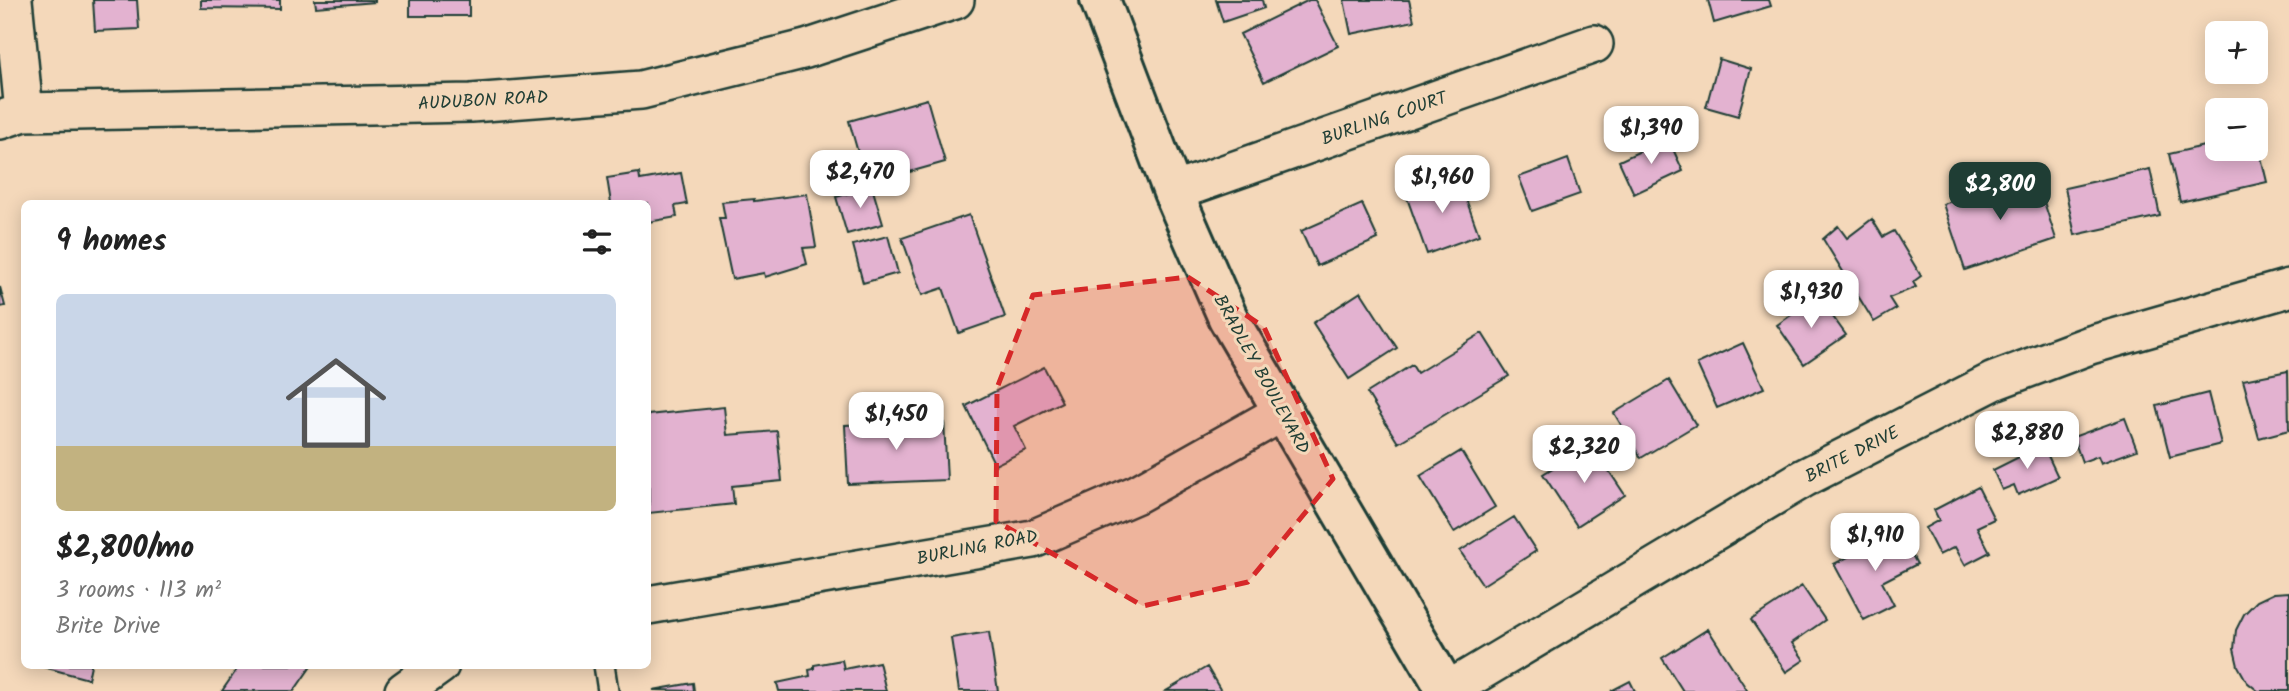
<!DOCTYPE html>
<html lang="en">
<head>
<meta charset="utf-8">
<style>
  :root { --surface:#fff; --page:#f6f6f6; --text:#222; --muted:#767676; --accent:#1f3d34 }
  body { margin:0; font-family:Kalam,sans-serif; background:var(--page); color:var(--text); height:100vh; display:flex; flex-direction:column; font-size:26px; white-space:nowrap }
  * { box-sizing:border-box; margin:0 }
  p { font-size:23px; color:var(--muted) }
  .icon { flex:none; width:38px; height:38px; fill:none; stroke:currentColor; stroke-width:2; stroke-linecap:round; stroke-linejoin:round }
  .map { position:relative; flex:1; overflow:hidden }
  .panel { position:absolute; left:21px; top:200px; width:630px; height:469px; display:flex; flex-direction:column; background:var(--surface); border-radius:10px; box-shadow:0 4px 18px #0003 }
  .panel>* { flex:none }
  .tools { position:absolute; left:2205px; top:21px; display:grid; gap:14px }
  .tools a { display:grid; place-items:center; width:63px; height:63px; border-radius:10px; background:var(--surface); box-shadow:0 4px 18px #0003; font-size:35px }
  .price { position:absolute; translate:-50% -60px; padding:0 16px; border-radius:14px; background:#fff; color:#222; font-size:23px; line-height:46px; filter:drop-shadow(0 2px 4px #0008) }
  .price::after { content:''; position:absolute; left:50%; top:42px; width:21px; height:16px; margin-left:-10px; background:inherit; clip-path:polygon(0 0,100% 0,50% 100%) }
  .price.selected { background:var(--accent); color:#fff }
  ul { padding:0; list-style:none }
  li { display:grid; align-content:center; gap:14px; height:371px; padding:0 35px }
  li span { display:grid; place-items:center; height:217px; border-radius:10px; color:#555 }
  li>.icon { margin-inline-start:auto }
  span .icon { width:126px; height:126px; fill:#fffc; stroke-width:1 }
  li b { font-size:30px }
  h2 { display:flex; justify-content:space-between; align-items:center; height:84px; padding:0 35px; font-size:30px }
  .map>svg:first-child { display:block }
</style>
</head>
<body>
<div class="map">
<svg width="2289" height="691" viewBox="0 0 2289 691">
  <rect width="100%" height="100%" fill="#f4d8ba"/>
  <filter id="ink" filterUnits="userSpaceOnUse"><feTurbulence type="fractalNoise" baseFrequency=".0143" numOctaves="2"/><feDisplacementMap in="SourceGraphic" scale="14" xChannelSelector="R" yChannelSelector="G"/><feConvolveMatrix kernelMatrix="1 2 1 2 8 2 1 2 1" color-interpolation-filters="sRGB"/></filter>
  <g filter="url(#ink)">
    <!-- building -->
    <path fill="#e3b2d0" stroke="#1f3d34" stroke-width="2" d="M93 0H137L139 29 95 31Z
      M201 0H280V9L201 8Z
      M315 0H375V2L316 7Z
      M410 0H469V16H410Z
      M1216 0H1262L1264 8 1223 22Z
      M1309 0H1315L1338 46 1264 82 1240 34Z
      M1344 0H1409L1414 21 1351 34Z
      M1708 0H1769L1771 6 1714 23Z
      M1719 59 1751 69 1738 116 1706 107Z
      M927 99 945 162 867 184 849 121Z
      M2256 136 2267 182 2180 202 2169 154 2217 143V149H2256Z
      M1668 138 1683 171 1634 194 1619 161Z
      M1568 159 1580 194 1532 211 1519 177Z
      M2150 169 2160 216 2075 235 2065 188Z
      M639 173 640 180 681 173 687 204 675 206 677 217 648 222V203H611L607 178Z
      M2035 174 2056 239 1965 270 1943 204Z
      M1458 177 1479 235 1427 254 1406 195Z
      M872 187 883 224 847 234 836 197Z
      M807 194 816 247 803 248 807 264 765 277 764 273 732 279 719 218H725L722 202 754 199V201Z
      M1362 204 1378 239 1317 266 1301 231Z
      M969 215 1005 317 959 333 943 288 922 295 902 238Z
      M1872 219 1883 237 1894 231 1921 276 1913 282 1916 287 1889 298 1896 309 1874 322 1823 239 1838 226 1847 238Z
      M888 236 898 273 863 283 853 245Z
      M0 287 5 306 0 307Z
      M1361 292 1397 348 1349 379 1313 323Z
      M1818 296 1846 335 1804 364 1777 325Z
      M1482 333 1509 376 1398 443 1367 393 1412 365 1417 373Z
      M1743 343 1764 388 1717 408 1697 364Z
      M1044 367 1062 402 1014 426 1026 450 995 465 966 406Z
      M2288 371 2289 430 2259 438 2243 380Z
      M1669 380 1696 425 1641 458 1614 413Z
      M2208 393 2221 444 2170 457 2157 406Z
      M724 407 727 435 777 431 782 481 732 486 734 504 649 513 648 415Z
      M2125 418 2137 450 2101 463 2098 456 2082 462 2073 437Z
      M944 420 947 480 848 484 845 425Z
      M1591 444 1625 495 1577 526 1543 474Z
      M2043 445 2058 477 2018 495 2014 485 2002 490 1993 470Z
      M1461 451 1495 507 1454 532 1420 476Z
      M1978 487 1994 519 1977 527 1990 552 1965 565 1955 547 1939 555 1925 528 1939 520 1934 510Z
      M1514 517 1536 551 1483 585 1460 551Z
      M1899 531 1917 564 1882 582 1894 605 1864 620 1834 564Z
      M1802 586 1825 620 1792 643 1804 660 1786 672 1751 620Z
      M2289 592V691H2258L2247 682 2238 666 2234 649 2236 630 2244 614 2257 601 2274 593Z
      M1708 629 1747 690 1746 691H1683L1662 658Z
      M989 632 998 691H959L951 638Z
      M842 660 844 669 879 662 886 691H779L777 683 810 676 809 670 814 669V665Z
      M36 665H91L88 679Z
      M240 665H312L294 691H222Z
      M1207 667 1221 691H1166Z
      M1630 681 1635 691H1611Z
      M693 683 694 691 653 690Z"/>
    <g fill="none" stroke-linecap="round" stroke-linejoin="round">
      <defs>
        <path id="lane" d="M604 665 608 691"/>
        <path id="street" d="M13 0 24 112
          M0 120 24 112 471 103 641 90 806 49 955 0
          M1173 192 1594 44
          M648 605 1033 539 1137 494 1281 413
          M404 691 440 665
          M1447 691 1804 478 1994 381 2090 345 2289 288"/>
        <path id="secondary" d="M1100 0 1173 192 1228 318 1447 691"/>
      </defs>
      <!-- lane casing -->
      <use href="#lane" stroke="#1f3d34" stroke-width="24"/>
      <!-- street casing -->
      <use href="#street" stroke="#1f3d34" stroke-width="42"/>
      <!-- secondary casing -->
      <use href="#secondary" stroke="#1f3d34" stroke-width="44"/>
      <!-- lane -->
      <use href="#lane" stroke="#f4d8ba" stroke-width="19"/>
      <!-- street -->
      <use href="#street" stroke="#f4d8ba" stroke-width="37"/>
      <!-- secondary -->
      <use href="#secondary" stroke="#f4d8ba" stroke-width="38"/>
    </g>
  </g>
  <!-- marked area -->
  <path fill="#d62828" fill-opacity="0.2" stroke="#d62828" stroke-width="5" stroke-dasharray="14 9" stroke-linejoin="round" d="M1188 277 1264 327 1333 479 1248 582 1143 606 996 521 997 388 1033 295Z"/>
  <g text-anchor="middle" stroke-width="6" stroke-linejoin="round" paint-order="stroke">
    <!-- street labels -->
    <g font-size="18" fill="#1f3d34" stroke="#f4d8ba">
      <text transform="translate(483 100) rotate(-3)" y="6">AUDUBON ROAD</text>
      <text transform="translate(1384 118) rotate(-19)" y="6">BURLING COURT</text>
      <text transform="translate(1262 374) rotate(61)" y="6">BRADLEY BOULEVARD</text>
      <text transform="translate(1852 454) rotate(-27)" y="6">BRITE DRIVE</text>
      <text transform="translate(977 547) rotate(-11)" y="6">BURLING ROAD</text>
    </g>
  </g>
</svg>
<div class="tools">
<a>+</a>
<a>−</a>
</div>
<b class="price" style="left:1651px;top:166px">$1,390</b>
<b class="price" style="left:860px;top:210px">$2,470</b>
<b class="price" style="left:1442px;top:215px">$1,960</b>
<b class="price selected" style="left:2000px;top:222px">$2,800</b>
<b class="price" style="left:1811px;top:330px">$1,930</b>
<b class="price" style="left:896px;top:452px">$1,450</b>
<b class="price" style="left:2027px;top:471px">$2,880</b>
<b class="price" style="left:1584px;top:485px">$2,320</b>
<b class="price" style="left:1875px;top:573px">$1,910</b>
<section class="panel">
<h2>9 homes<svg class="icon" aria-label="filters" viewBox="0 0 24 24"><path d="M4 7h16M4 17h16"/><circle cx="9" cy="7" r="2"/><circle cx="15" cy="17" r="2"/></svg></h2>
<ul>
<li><span style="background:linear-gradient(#c9d6e8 70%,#c2b280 0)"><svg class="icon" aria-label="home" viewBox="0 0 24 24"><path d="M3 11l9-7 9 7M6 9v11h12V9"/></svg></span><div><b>$2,800/mo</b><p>3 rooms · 113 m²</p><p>Brite Drive</p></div></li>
</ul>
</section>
</div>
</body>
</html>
